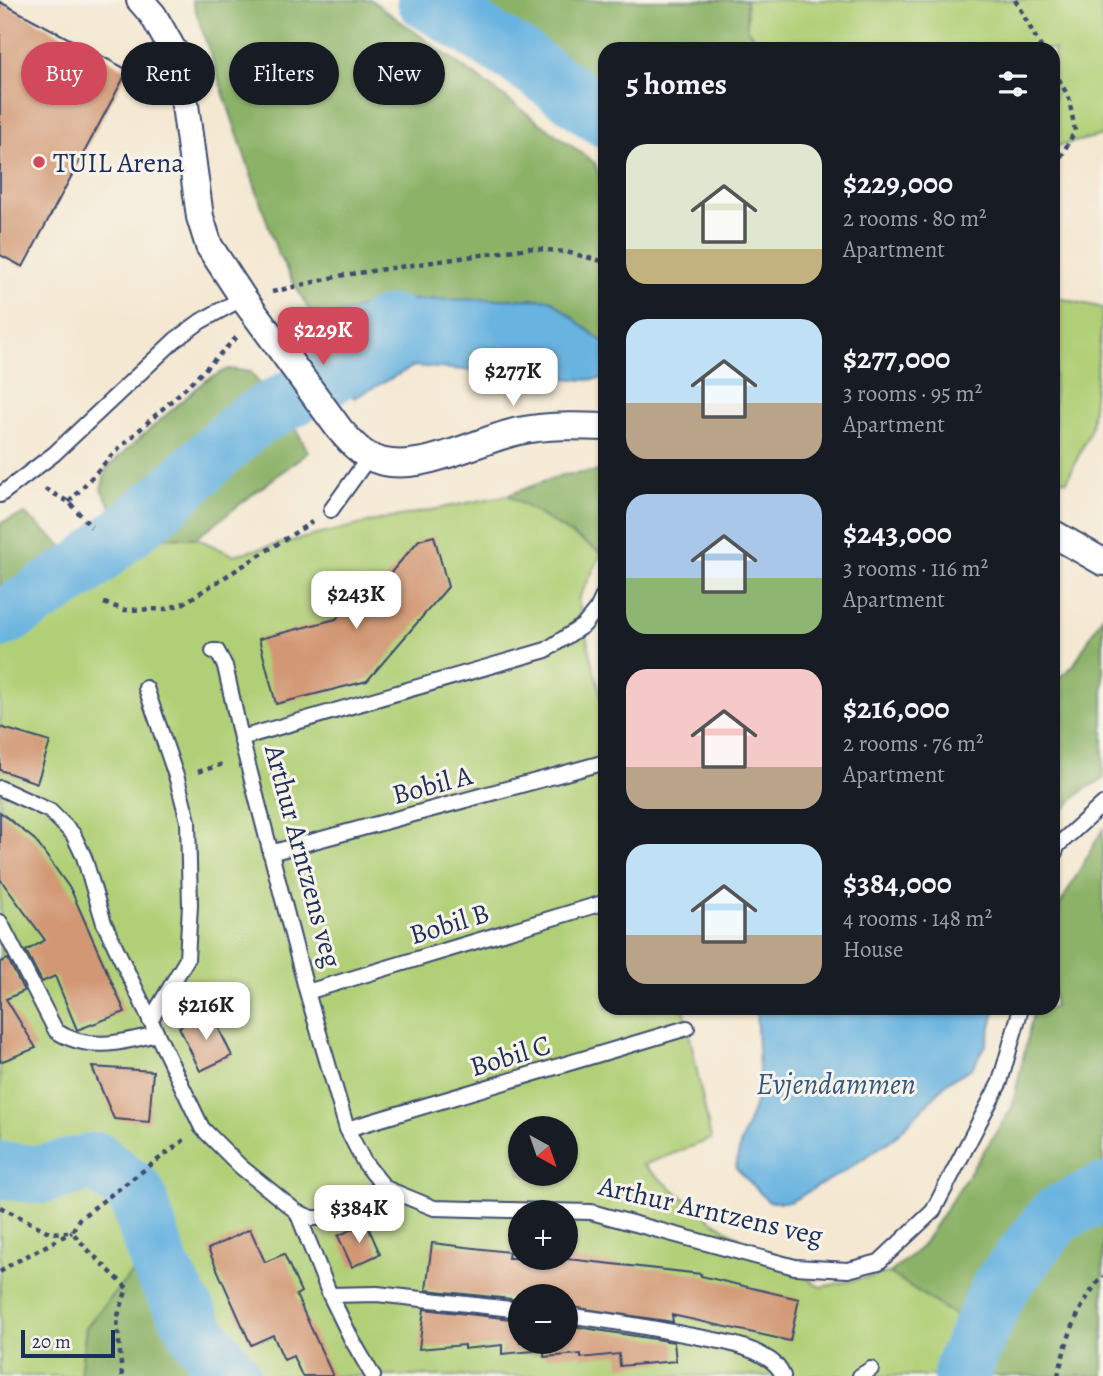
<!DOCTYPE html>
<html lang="en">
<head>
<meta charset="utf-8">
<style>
  :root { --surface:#171b24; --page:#242831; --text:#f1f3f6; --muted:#9ea1a6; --accent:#d1495b }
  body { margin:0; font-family:Alegreya,serif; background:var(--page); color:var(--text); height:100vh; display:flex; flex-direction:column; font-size:26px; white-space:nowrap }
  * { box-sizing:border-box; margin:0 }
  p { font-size:23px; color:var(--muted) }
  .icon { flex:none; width:38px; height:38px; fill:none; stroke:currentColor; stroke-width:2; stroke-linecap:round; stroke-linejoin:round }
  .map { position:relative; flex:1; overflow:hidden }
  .details { position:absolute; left:598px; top:42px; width:462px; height:973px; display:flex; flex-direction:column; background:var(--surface); border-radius:21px; box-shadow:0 2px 5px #0004 }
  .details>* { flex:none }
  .guide { position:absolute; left:21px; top:42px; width:472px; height:63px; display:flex; gap:14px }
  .needle { width:46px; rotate:140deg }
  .controls { position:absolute; left:508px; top:1116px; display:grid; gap:14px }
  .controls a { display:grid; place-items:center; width:70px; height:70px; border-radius:50%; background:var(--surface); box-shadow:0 2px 5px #0004; font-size:35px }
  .scale { position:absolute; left:21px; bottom:18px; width:94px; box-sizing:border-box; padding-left:7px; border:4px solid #1b2f5e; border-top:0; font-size:19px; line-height:24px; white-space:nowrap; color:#1b2f5e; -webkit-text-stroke:5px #f7f3e8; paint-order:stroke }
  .price { position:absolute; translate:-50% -60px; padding:0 16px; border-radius:14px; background:#fff; color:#222; font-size:23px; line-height:46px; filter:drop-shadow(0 2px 4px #0008) }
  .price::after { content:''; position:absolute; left:50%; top:42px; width:21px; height:16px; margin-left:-10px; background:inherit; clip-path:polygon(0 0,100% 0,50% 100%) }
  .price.current { background:var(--accent); color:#fff }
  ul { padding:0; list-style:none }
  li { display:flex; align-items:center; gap:21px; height:175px; padding:0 28px }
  li span { display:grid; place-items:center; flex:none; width:196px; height:140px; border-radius:21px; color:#555 }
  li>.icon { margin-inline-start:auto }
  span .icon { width:84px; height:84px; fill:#fffc; stroke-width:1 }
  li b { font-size:30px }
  h2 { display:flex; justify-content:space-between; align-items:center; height:84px; padding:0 28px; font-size:30px }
  .pill { padding:0 24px; border-radius:32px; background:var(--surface); box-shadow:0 2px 5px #0004; font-size:24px; line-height:63px }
  .pill.current { background:var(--accent); color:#fff }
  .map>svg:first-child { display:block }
</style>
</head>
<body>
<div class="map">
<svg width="1103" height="1376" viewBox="0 0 1103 1376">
  <rect width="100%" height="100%" fill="#f7f3e8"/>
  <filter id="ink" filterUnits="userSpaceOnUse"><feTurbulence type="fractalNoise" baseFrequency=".0143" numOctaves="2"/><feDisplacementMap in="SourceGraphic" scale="14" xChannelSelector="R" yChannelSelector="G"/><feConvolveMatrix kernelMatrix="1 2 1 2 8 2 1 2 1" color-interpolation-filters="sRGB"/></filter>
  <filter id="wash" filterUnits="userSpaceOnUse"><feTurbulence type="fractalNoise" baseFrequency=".00686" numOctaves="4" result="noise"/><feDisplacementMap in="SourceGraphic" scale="28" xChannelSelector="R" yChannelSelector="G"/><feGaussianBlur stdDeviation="1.57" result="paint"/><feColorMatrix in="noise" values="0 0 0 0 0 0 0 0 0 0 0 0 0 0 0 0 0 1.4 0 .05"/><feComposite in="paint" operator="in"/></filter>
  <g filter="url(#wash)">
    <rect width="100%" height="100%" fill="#f4e8d2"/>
    <!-- green -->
    <path fill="#b0cf76" stroke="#667f6a" stroke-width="2" fill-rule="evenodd" d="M746 0H1101L1103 37V135L1054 147V49H765L747 29Z
      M1054 297 1103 308 1091 428 1067 481 1054 478Z
      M508 495 602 553 578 600 592 662 605 711 606 1008H684L711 1139 643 1165 711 1220 821 1287 890 1273 972 1327 951 1376H252L173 1242 130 1275 86 1327 80 1376H0V643L76 605 134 546 165 537 196 538 233 555 375 521ZM520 1129H565V1174H520ZM520 1213H565V1258H520ZM520 1297H565V1342H520Z"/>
    <!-- forest -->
    <path fill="#8cb267" stroke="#547062" stroke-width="2" d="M192 0H371L595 163 605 193V344L550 299 386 300 315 321 278 254Z
      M470 0H746L747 29 765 49H606L605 88 534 40Z
      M228 369 251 372 262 388 294 424 308 452 196 538 165 537 134 546 101 489 106 469 133 444 206 380Z
      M601 471 606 475V543L602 553 508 495 562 475Z
      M25 514 72 554 0 596V523Z
      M1103 615V779L1083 790 1054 819V682L1073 666Z
      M1103 829V1188L1054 1210 972 1327 890 1273 921 1247 1012 1108 1034 1008H1054V915Z
      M1103 1199V1376H967L968 1370 1007 1291 1058 1221Z
      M138 1269 179 1337 206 1376H80L86 1327 130 1275Z"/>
    <!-- water -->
    <path fill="#67b3e0" stroke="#41719f" stroke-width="2" d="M550 299 605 344V378L586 380 414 366 354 398 309 337 315 321 386 300Z
      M756 1008H996L986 1045 972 1068 949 1081 894 1138 845 1171 790 1202H769L736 1168 740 1145 760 1090Z"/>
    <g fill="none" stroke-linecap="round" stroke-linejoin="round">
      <!-- river -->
      <path stroke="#67b3e0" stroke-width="58" d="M426 0 521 58 606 119
        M0 619 9 615 84 567 166 499 248 423 328 378 385 326 395 324
        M0 1170 40 1175 97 1161 136 1193 161 1268 200 1336 232 1376
        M962 1376 964 1366 1000 1287 1057 1215 1103 1192"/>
    </g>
    <g id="blocks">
      <!-- building -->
      <path fill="#d29875" d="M0 2 128 70 23 267 0 255Z
        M434 536 448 587 367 681 276 704 259 639 336 619 360 592 368 599 419 540Z
        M0 727 50 742 37 783 0 770Z
        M0 812 35 840 71 890 125 1012 77 1030 55 976 42 982 26 951 45 940 0 879Z
        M8 959 24 991 6 999 36 1048 0 1062V962Z
        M211 1012 232 1056 200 1071 179 1027Z
        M92 1067 153 1071 149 1122 114 1119Z
        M366 1222 380 1254 352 1267 338 1236Z
        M250 1229 265 1262 284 1254 301 1292 296 1295 333 1376H302L293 1356 284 1360 273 1335 251 1345 208 1249Z
        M432 1243 509 1252 508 1258H559L701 1274V1276L799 1299 790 1341 672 1315 673 1322 565 1306V1297H520V1300L426 1290Z
        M424 1309 520 1320V1342H565V1325L674 1342 676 1361 620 1366 619 1354 581 1358V1354L544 1357V1350L502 1354V1345L464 1349V1345L419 1349Z"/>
    </g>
  </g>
  <g filter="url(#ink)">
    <use href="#blocks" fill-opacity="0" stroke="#3c4b6f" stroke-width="2"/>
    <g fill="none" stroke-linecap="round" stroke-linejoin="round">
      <defs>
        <path id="service" d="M0 495 54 454 175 340 201 321 243 298
          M331 510 369 457
          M213 651H217L225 666 241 738 307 992 347 1129 364 1162 385 1188 434 1208 591 1212 795 1267 848 1270 879 1262 933 1211 1000 1082 1021 1008
          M146 688 177 779 188 821 190 905 187 959 150 1021
          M241 738 546 650 584 625 597 609 606 590
          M0 788 50 811 73 834 84 857 104 923 202 1128 241 1167 297 1212 312 1218H327L359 1204 385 1188
          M270 853 606 762
          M1054 854 1058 845 1103 804
          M0 922 56 1031C88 1052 121 1043 156 1034
          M307 992 606 902
          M347 1129 687 1028
          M297 1212 330 1295 352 1340 373 1376
          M330 1295 377 1294 520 1310
          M565 1315C606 1320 647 1327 688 1335 715 1340 747 1344 770 1360 776 1364 780 1369 783 1376
          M860 1376 871 1369"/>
        <path id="minor" d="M140 0 153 15 174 52 183 90 200 217 209 246 243 298 340 430C349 440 357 450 368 456 410 480 476 440 519 431 548 425 577 426 606 427
          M1054 534 1103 562"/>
      </defs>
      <!-- service casing -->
      <use href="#service" stroke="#3c4b6f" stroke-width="18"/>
      <!-- minor casing -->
      <use href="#minor" stroke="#3c4b6f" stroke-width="30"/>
      <!-- path -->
      <path stroke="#3c4b6f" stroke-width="4.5" stroke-dasharray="5 5" stroke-linecap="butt" d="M1015 0 1042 49
        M1054 70 1069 98 1075 131 1054 169
        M272 292 344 275 529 248 566 252 606 262
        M45 489 69 502 91 527
        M69 502 114 453 191 383 238 336
        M104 603 125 610 166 609 184 603 312 522
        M198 772 226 763
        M0 1207 51 1233 68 1232
        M0 1272 10 1265 72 1232
        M122 1376 117 1319 127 1288 87 1249 72 1232 79 1219 184 1140
        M1058 1376C1066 1340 1078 1304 1103 1276"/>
      <!-- service -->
      <use href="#service" stroke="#fff" stroke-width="14"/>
      <!-- minor -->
      <use href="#minor" stroke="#fff" stroke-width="26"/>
    </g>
  </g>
  <!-- markers -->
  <circle fill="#d1495b" stroke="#f7f3e8" stroke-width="2.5" cx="39" cy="162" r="7"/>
  <g text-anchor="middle" stroke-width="6" stroke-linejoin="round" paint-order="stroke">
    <!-- poi labels -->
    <g font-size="28" fill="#1b2f5e" stroke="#f7f3e8" text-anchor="start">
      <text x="53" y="172">TUIL Arena</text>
    </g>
    <!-- street labels -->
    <g font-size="28" fill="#1b2f5e" stroke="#f7f3e8">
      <text transform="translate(432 784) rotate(-15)" y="10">Bobil A</text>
      <text transform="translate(304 856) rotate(75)" y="10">Arthur Arntzens veg</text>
      <text transform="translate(449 923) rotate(-17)" y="10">Bobil B</text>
      <text transform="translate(510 1055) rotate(-17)" y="10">Bobil C</text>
      <text transform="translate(711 1210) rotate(13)" y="10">Arthur Arntzens veg</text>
    </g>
    <!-- water labels -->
    <g font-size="30" font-style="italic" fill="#325785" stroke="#f7f3e8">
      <text x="836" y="1094">Evjendammen</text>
    </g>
  </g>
</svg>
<div class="controls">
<a><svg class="needle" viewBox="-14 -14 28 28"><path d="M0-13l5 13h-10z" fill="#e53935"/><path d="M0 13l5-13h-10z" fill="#9ea1a6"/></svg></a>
<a>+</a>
<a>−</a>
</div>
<div class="scale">20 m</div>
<b class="price current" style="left:323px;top:367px">$229K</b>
<b class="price" style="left:513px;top:408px">$277K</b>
<b class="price" style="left:356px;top:631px">$243K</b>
<b class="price" style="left:206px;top:1042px">$216K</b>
<b class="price" style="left:359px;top:1245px">$384K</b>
<div class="guide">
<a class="pill current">Buy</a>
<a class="pill">Rent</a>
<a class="pill">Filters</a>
<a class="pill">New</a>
</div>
<section class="details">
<h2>5 homes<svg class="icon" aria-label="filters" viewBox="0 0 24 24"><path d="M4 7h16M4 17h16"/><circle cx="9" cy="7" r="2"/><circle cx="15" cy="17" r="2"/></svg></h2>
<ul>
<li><span style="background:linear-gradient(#dfe7d0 75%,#c2b280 0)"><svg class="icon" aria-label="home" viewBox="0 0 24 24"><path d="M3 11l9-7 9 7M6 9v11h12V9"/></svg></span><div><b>$229,000</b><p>2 rooms · 80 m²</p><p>Apartment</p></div></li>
<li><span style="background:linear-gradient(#bfe0f5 60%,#b9a48a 0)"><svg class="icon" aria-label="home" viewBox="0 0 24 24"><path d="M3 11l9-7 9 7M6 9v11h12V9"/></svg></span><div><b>$277,000</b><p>3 rooms · 95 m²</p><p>Apartment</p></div></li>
<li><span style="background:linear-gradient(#a9c7e8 60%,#8fb573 0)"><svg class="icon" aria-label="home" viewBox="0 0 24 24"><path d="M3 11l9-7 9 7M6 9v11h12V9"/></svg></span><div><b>$243,000</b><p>3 rooms · 116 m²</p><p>Apartment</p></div></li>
<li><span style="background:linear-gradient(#f6c9c9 70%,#b9a48a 0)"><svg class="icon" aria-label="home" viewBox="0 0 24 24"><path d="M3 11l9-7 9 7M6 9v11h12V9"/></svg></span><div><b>$216,000</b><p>2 rooms · 76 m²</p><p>Apartment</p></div></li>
<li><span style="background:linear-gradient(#bfe0f5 65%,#b9a48a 0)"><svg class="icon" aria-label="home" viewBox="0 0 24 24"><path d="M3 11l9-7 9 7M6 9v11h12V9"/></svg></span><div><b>$384,000</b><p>4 rooms · 148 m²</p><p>House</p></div></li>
</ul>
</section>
</div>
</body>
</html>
